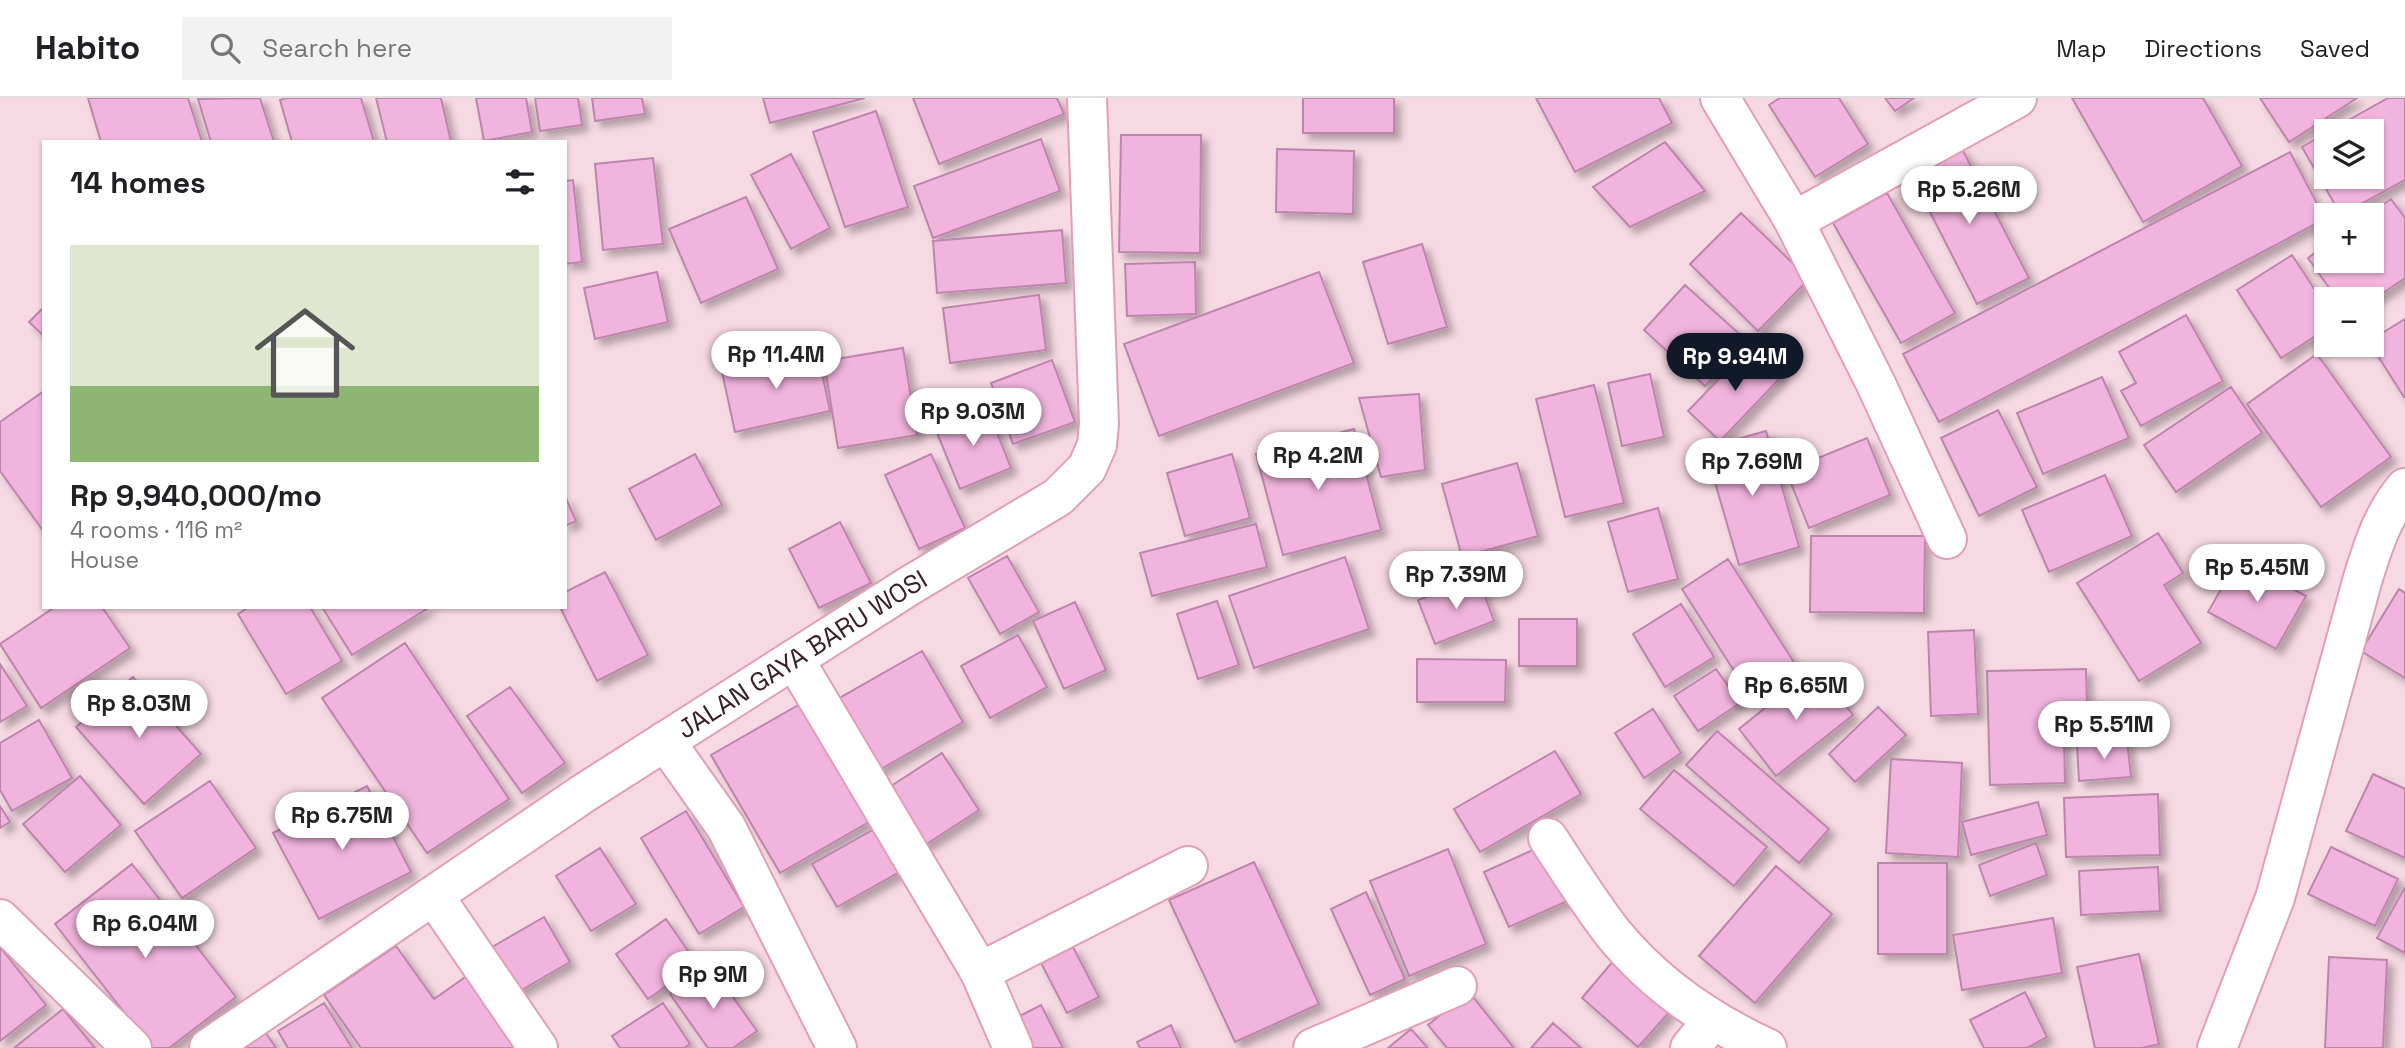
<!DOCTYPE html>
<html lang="en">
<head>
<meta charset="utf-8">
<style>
  :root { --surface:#fff; --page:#f2f2f2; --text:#202124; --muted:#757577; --line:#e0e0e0; --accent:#111827 }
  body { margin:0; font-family:"Space Grotesk",sans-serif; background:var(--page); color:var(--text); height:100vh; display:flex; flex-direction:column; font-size:26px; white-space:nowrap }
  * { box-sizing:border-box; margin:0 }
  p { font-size:23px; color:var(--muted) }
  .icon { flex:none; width:38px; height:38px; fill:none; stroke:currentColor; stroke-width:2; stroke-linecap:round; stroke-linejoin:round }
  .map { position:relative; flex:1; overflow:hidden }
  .sheet { position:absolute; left:42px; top:42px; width:525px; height:469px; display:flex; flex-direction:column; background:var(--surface); border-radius:0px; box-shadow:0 2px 5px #0004 }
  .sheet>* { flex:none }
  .buttons { position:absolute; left:2314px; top:21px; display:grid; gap:14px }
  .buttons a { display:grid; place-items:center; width:70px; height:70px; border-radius:0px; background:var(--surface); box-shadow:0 2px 5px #0004; font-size:35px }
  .price { position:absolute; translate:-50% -60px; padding:0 16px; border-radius:24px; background:#fff; color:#222; font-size:23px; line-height:46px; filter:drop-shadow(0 2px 4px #0008) }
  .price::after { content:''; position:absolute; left:50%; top:42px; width:21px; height:16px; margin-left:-10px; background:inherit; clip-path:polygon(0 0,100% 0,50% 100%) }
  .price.on { background:var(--accent); color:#fff }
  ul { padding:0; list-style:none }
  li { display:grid; align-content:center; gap:14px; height:371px; padding:0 28px }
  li+li { border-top:2px solid var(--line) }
  li span { display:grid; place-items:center; height:217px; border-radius:0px; color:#555 }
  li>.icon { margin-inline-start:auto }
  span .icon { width:126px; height:126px; fill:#fffc; stroke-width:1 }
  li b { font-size:30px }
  h2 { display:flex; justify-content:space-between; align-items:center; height:84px; padding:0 28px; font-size:30px }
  header { display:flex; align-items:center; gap:42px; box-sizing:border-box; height:98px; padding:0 35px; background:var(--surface); border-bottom:2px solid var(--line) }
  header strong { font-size:33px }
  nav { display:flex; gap:38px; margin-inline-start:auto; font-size:24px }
  .search { width:490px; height:63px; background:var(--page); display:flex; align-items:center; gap:18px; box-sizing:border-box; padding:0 24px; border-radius:0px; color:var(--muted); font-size:26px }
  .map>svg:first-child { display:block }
</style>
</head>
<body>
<header>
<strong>Habito</strong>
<div class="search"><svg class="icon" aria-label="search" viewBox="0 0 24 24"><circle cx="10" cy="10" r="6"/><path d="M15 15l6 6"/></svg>Search here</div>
<nav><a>Map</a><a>Directions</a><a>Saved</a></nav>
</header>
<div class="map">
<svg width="2405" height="950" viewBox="0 0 2405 950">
  <defs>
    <filter id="shadow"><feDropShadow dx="6" dy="6" stdDeviation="3.5" flood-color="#0004"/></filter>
  </defs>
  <rect width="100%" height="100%" fill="#f6d9e2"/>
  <!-- building -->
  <path fill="#f1b4de" stroke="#bd85ac" stroke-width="2" filter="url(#shadow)" d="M88 0H188L202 44H101Z
    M260 0 274 44H211L198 1Z
    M286 0H361L374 44H292L280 2Z
    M376 0H441L451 44H387Z
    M476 0H526L532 34 484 43Z
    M535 0H578L582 27 540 33Z
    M592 0H642L645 16 595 23Z
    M763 0H865L770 25Z
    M913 0H1057L1064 16 939 66Z
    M1303 0H1394V35H1303Z
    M1536 0H1659L1672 25 1575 74Z
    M1780 0H1839L1868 46 1815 79 1769 7Z
    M1885 0H1914L1895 13Z
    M2072 0H2203L2242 68 2143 124Z
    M2260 0H2357L2289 44Z
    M2388 0H2405V82L2341 117 2302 49 2326 35V79H2371V33H2329Z
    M876 13 908 109 845 129 813 34Z
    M1121 37H1201L1200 155 1119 154Z
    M1041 41 1060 93 933 140 914 88Z
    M1665 44 1705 93 1630 129 1593 89Z
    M1961 49 2029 180 1977 206 1910 75Z
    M1277 51 1354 53 1353 116 1276 114Z
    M2290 54 2325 121 1939 324 1903 256Z
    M791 56 830 130 791 151 751 77Z
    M653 60 663 146 603 152 595 66Z
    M573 82 582 164 565 166V83Z
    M1887 95 1955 215 1901 245 1833 125Z
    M746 99 778 171 701 205 669 131Z
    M2391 101 2405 120V180L2371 203V201H2337L2308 160 2326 147V163H2371V117H2368Z
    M1741 115 1809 181 1758 233 1690 166Z
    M1062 132 1066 185 937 195 933 143Z
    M1422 146 1447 229 1388 246 1363 164Z
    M2292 157 2326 209V247H2329L2325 249 2317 237 2281 260 2237 192Z
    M1195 164 1196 216 1127 218 1125 166Z
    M657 174 668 224 595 241 584 190Z
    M1319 174 1354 265 1159 338 1124 246Z
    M1685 187 1747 243 1705 288 1644 232Z
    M1039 197 1046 252 950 265 943 210Z
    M44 209V238L29 224Z
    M2186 217 2223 283 2141 328 2121 293 2136 285 2119 254Z
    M2405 221V299H2404L2371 247V242Z
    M1751 248 1783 277 1720 343 1688 313Z
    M903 250 917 337 838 350 824 263Z
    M817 252 830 313 735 334 722 274Z
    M2317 256 2391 359 2321 409 2247 306Z
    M1052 262 1075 324 1013 346 991 285Z
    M1650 276 1664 339 1622 348 1608 285Z
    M2102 279 2129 340 2043 376 2017 315Z
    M1594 287 1624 405 1565 419 1536 301Z
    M2231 289 2262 335 2176 394 2144 347Z
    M44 293V434L0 373V324Z
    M1419 296 1425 372 1381 379 1359 300Z
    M987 310 1011 370 960 391 935 330Z
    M1998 312 2037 389 1979 418 1941 340Z
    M1354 331 1381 432 1283 457 1256 356Z
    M1766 333 1799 449 1739 467 1705 350Z
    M1867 340 1890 397 1809 430 1786 373Z
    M695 356 722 407 656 442 629 391Z
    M931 356 965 430 919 451 885 377Z
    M1232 356 1250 420 1185 438 1167 375Z
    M1517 365 1538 438 1462 459 1442 386Z
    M2105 377 2132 438 2049 474 2022 412Z
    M565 398 576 423 565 428Z
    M1658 410 1678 481 1628 494 1608 424Z
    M840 424 871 485 819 510 789 451Z
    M1256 426 1267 469 1152 498 1140 455Z
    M2158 435 2183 475 2164 487 2201 545 2139 583 2077 485Z
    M1811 438H1925L1924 515 1810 514Z
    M1007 458 1039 514 1000 536 968 480Z
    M1345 459 1369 531 1254 570 1229 498Z
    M1728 461 1797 569 1750 598 1682 491Z
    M2238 461 2306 498 2276 551 2208 514Z
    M605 474 648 557 597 583 560 509H565V494Z
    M1478 480 1494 523 1435 546 1418 502Z
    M2399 491 2405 495V580L2361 553Z
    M1217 503 1239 567 1198 581 1177 516Z
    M1075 504 1106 572 1064 591 1033 523Z
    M1681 506 1714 559 1665 589 1633 536Z
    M55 509H102L130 550 41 610 0 546Z
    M249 509H310L342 563 286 596 238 516Z
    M322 509H430L352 557Z
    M1519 521H1577V568H1519Z
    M1974 532 1978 616 1931 618 1928 534Z
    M1018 537 1047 589 990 620 961 568Z
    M405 545 509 701 427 755 322 600Z
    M922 553 963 624 876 674 836 602Z
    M1417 561 1506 562 1505 604H1417Z
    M0 566 27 608 0 624Z
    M1816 569 1853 617 1776 678 1739 631Z
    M1716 571 1740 605 1698 633 1674 598Z
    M2086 571 2088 641H2064L2065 685 1990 687 1987 573Z
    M133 579 201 656 144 706 76 629Z
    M510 589 565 665 522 695 467 618Z
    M800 606 869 724 780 775 711 657Z
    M1878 609 1906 637 1855 684 1829 656Z
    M1653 611 1681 655 1644 680 1615 635Z
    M39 622 72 680 12 713 0 692V645Z
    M1717 633 1829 731 1799 765 1686 667Z
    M2127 642 2131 679 2079 683 2077 647Z
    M1555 653 1581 696 1480 754 1454 711Z
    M942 655 979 712 922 749 885 692Z
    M1891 661 1962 665 1958 759 1886 755Z
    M1674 672 1767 749 1734 788 1640 711Z
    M2373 676 2405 691V760L2346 733Z
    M80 678 121 727 65 774 23 726Z
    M210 683 256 750 182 800 135 733Z
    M367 688 411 774 319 821 273 735Z
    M2158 696 2160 757 2066 759 2064 700Z
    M2038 704 2047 737 1971 757 1962 724Z
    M0 708 10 724 0 730Z
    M686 713 744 809 699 836 641 740Z
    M878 729 903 772 837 809 812 766Z
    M2036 745 2047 777 1990 798 1979 767Z
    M1546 746 1572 801 1509 829 1484 774Z
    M2331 749 2398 781 2375 828 2308 796Z
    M600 750 636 806 591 833 556 778Z
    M1448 751 1486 846 1409 878 1370 783Z
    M1254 764 1319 906 1235 944 1169 802Z
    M1878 765H1947V856H1878Z
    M132 766 236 899 169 950H152L55 826Z
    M1776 768 1832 816 1755 905 1699 858Z
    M2158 769 2160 813 2081 817 2079 773Z
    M2405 789V855L2377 840Z
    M1366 794 1405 881 1370 897 1331 811Z
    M544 819 570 864 506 901 480 856Z
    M2053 820 2062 875 1962 892 1953 837Z
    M666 821 697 866 648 901 616 856Z
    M396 848 434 901 471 875 515 950H361L324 897Z
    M0 849 46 907 0 943Z
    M1073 849 1099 899 1067 915 1041 865Z
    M2139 856 2159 946 2142 950H2095L2077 869Z
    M2329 859 2387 862 2383 950H2325Z
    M1614 862 1672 911 1638 949 1582 900Z
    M711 868 757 933 733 950H708L670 896Z
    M1469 894 1514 950H1447L1428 927Z
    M2025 894 2047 939 2027 950H1984L1970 922Z
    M324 905 352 950H288L278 933Z
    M663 905 690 946 684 950H620L612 938Z
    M1041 907 1063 950H1019L1006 925Z
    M63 911 95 950H14Z
    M1553 925 1581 950H1531Z
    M1171 927 1181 950H1140L1137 944Z
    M1411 931 1428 950H1388Z
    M266 935 276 950H241Z"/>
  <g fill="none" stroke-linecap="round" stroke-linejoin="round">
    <defs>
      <g id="minor">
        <path d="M1720 0 1794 123 2017 0"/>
        <path d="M1794 123 1876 286 1947 441"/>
        <path d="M794 561 980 874 1013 950"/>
        <path d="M665 643 726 729 837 950"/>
        <path d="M1548 740C1569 772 1589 804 1612 834 1654 886 1708 923 1767 950"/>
        <path d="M434 798 538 950"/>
        <path d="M0 821 132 950"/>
        <path d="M980 874 1188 768"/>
        <path id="s1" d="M209 950 584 695 909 488 1058 399 1087 370 1097 347 1099 326 1087 0"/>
        <path d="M1313 950 1457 888"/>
        <path d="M1690 950 1712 923"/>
        <path d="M2217 950 2275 800 2363 480C2373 448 2383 416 2405 390"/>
      </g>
    </defs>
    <!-- minor casing -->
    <use href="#minor" stroke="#e29eb4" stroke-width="42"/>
    <!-- minor -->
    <use href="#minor" stroke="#fff" stroke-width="38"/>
  </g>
  <g text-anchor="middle" stroke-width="5" stroke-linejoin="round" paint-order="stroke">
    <!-- street labels -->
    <g font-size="26" fill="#392028" stroke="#f6d9e2">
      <text dy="9" stroke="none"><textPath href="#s1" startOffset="712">JALAN GAYA BARU WOSI</textPath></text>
    </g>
  </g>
</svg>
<div class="buttons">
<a><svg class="icon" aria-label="layers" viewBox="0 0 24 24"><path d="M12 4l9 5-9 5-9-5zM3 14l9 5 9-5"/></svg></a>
<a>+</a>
<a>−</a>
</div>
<b class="price" style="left:1969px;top:128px">Rp 5.26M</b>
<b class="price" style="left:776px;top:293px">Rp 11.4M</b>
<b class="price on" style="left:1735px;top:295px">Rp 9.94M</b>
<b class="price" style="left:973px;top:350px">Rp 9.03M</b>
<b class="price" style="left:1318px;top:394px">Rp 4.2M</b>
<b class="price" style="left:1752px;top:400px">Rp 7.69M</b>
<b class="price" style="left:2257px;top:506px">Rp 5.45M</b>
<b class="price" style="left:1456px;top:513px">Rp 7.39M</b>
<b class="price" style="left:1796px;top:624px">Rp 6.65M</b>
<b class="price" style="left:139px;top:642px">Rp 8.03M</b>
<b class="price" style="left:2104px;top:663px">Rp 5.51M</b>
<b class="price" style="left:342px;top:754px">Rp 6.75M</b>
<b class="price" style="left:145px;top:862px">Rp 6.04M</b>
<b class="price" style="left:713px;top:913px">Rp 9M</b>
<section class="sheet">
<h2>14 homes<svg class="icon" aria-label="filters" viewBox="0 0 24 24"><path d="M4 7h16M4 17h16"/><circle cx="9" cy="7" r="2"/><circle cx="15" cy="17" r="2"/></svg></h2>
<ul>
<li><span style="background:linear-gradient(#dfe7d0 65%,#8fb573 0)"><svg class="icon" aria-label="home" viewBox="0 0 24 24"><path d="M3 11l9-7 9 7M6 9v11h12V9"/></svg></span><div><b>Rp 9,940,000/mo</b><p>4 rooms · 116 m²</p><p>House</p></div></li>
</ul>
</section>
</div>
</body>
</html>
